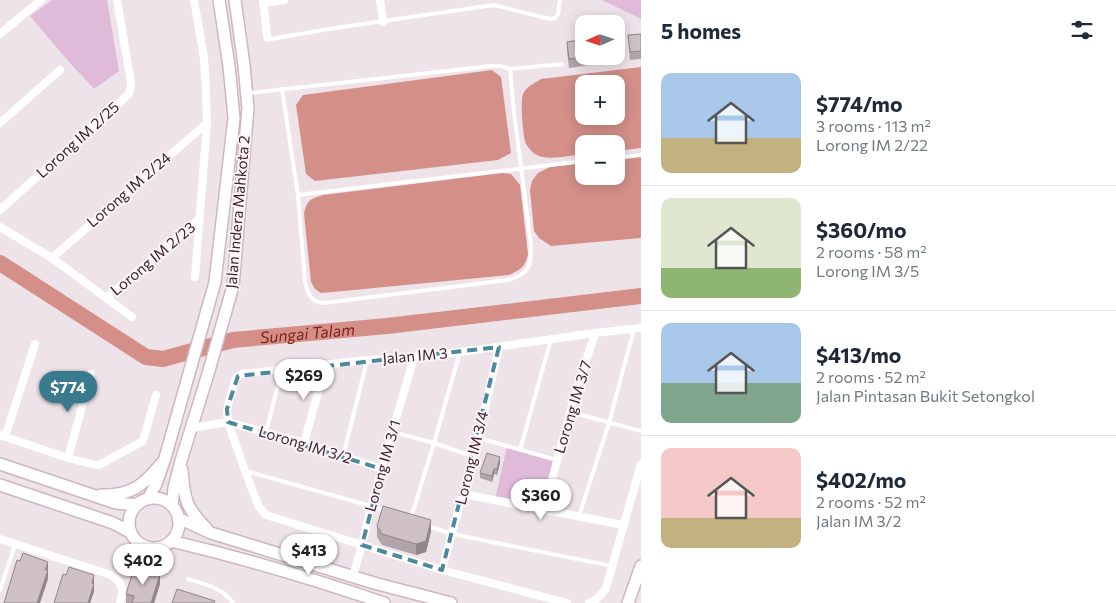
<!DOCTYPE html>
<html lang="en">
<head>
<meta charset="utf-8">
<style>
  :root { --surface:#fff; --page:#f2f2f3; --text:#1f2937; --muted:#747a83; --line:#e0e1e3; --accent:#387a8e }
  body { margin:0; font-family:Commissioner,sans-serif; background:var(--page); color:var(--text); height:100vh; display:flex; flex-direction:column; font-size:19px; white-space:nowrap }
  * { box-sizing:border-box; margin:0 }
  p { font-size:16px; color:var(--muted) }
  .icon { flex:none; width:28px; height:28px; fill:none; stroke:currentColor; stroke-width:2; stroke-linecap:round; stroke-linejoin:round }
  .map { position:relative; flex:1; overflow:hidden }
  .details { display:flex; flex-direction:column; background:var(--surface); width:475px }
  .details>* { flex:none }
  .needle { width:32px; rotate:267deg }
  .buttons { position:absolute; left:575px; top:15px; display:grid; gap:10px }
  .buttons a { display:grid; place-items:center; width:50px; height:50px; border-radius:10px; background:var(--surface); box-shadow:0 2px 12px #0003; font-size:25px }
  .price { position:absolute; translate:-50% -42px; padding:0 11px; border-radius:18px; background:#fff; color:#222; font-size:16px; line-height:32px; filter:drop-shadow(0 1px 2px #0008) }
  .price::after { content:''; position:absolute; left:50%; top:30px; width:15px; height:11px; margin-left:-8px; background:inherit; clip-path:polygon(0 0,100% 0,50% 100%) }
  .price.on { background:var(--accent); color:#fff }
  ul { padding:0; list-style:none }
  li { display:flex; align-items:center; gap:15px; height:125px; padding:0 20px }
  li+li { border-top:1px solid var(--line) }
  li span { display:grid; place-items:center; flex:none; width:140px; height:100px; border-radius:10px; color:#555 }
  li>.icon { margin-inline-start:auto }
  span .icon { width:60px; height:60px; fill:#fffc; stroke-width:1 }
  li b { font-size:21px }
  h2 { display:flex; justify-content:space-between; align-items:center; height:60px; padding:0 20px; font-size:21px }
  main { display:flex; flex:1; min-height:0 }
  .map>svg:first-child { display:block }
</style>
</head>
<body>
<main>
<div class="map">
<svg width="641" height="603" viewBox="0 0 641 603">
  <rect width="100%" height="100%" fill="#eee3e9"/>
  <!-- green -->
  <path fill="#e0bbd9" d="M52 0H107L119 71 94 89 69 62 30 16Z
    M602 0H641V19Z
    M507 446 557 460 544 510 495 500Z"/>
  <!-- water -->
  <path fill="#d58f89" fill-rule="evenodd" d="M641 67V148L616 151V144H584V154C572 155 547 161 537 155 533 153 529 149 526 144 523 138 520 100 523 94 527 86 535 83 541 79ZM584 84H616V116H584Z
    M492 70 501 77 511 153 498 160 315 181 306 174 296 105 303 95Z
    M641 156V238L551 246 539 238 534 231 530 190 532 181 538 173 550 167 584 163V176H616V159Z
    M502 173 511 174 520 185 528 254C525 268 521 269 509 275L333 292 321 293 315 289 311 282 304 214C307 200 310 199 323 195Z"/>
  <g fill="none" stroke-linecap="round" stroke-linejoin="round">
    <!-- river -->
    <path stroke="#d58f89" stroke-width="16" id="s1" d="M0 263 146 357 163 359 233 340 387 326 641 296"/>
    <defs>
      <path id="secondary" d="M0 464 116 503 137 505
        M182 470C184 499 186 508 207 529
        M0 485 113 523 130 532
        M101 495C130 496 143 486 161 464
        M129 523a25 25 0 1 1 50 0a25 25 0 1 1-50 0Z
        M148 499 156 484 165 458 215 282 234 118 229 66 219 0
        M172 506 174 488 181 461 208 374 233 286 248 108 244 65 235 0
        M178 518 211 533 374 583 451 603
        M171 541C243 558 314 579 384 603
        M628 603 641 566"/>
    </defs>
    <!-- secondary casing -->
    <use href="#secondary" stroke="#ceb6c1" stroke-width="14"/>
    <!-- lane -->
    <path stroke="#fff" stroke-width="4" d="M268 38 271 39 335 28 494 5 550 19 555 18 558 14 560 0
      M282 89 298 195 305 282C309 295 310 302 324 303L508 280C530 274 531 266 531 245L514 112 510 69
      M249 93 492 66H500L510 69 562 64
      M616 158 641 155
      M298 195 584 161
      M570 412 641 431
      M266 432 282 370
      M393 432 434 443 472 456
      M478 438 557 460
      M520 450 551 339
      M343 456 367 361
      M246 471 371 506 386 511
      M579 516 609 423 634 329
      M411 518 434 443 460 352
      M428 526 452 534 612 566
      M188 579C205 584 223 588 233 603
      M0 590 15 545"/>
    <!-- street -->
    <path stroke="#fff" stroke-width="8" d="M194 0 204 58 206 93 207 123 195 277
      M263 0 267 35 268 38
      M380 0 383 22
      M263 3 284 0
      M0 34 41 0
      M0 123 60 70
      M0 210 129 94 131 87 130 77 117 0
      M0 227 52 258 132 317
      M52 258 207 123
      M106 298 199 219
      M192 428 228 422 304 443 382 469
      M0 435 68 458 95 465H99L143 441 156 395
      M5 437 35 344
      M304 443 326 364
      M68 458 91 374
      M463 494 623 525
      M544 510 570 412 595 333
      M0 539 111 575C123 583 124 589 120 603
      M442 570 478 438 499 347
      M353 576 362 545 371 506 414 357
      M567 603 442 570 266 515 259 507 245 471 228 422 227 409 235 380 238 376 242 374 367 360 414 357 460 352 595 333 641 328
      M589 603C597 601 602 594 606 588L641 464"/>
    <!-- secondary -->
    <use href="#secondary" stroke="#fff" stroke-width="11"/>
  </g>
  <!-- wall -->
  <path fill="#b2a4ab" d="M641 34V59L630 60 628 35Z
    M567 42 589 56V65L569 68 567 50Z
    M500 463 497 475 494 474 492 482 480 478V473Z
    M377 526 431 531 426 552 416 555 382 545 377 537Z
    M160 584 154 603H126V594Z"/>
  <!-- shaded-wall -->
  <path fill="#91868b" d="M500 457V463L497 475V469Z
    M494 469V474L492 482V476Z
    M431 520V531L426 552 416 555V544Z
    M48 562V579L40 603H37Z
    M160 574V584L154 603H151Z
    M94 575V592L90 603H88L92 583Z"/>
  <!-- building -->
  <path fill="#cfbfc7" stroke="#91868b" d="M641 34V51L630 52 628 35Z
    M584 39V56H589L569 59 567 42Z
    M487 453 500 457 497 469H494L492 476 480 473Z
    M383 506 431 520 426 541 416 544 382 534 377 526Z
    M23 553 48 562 45 570H48L37 603H4L17 560 20 561Z
    M69 567 94 575 92 583 94 584 88 603H54L63 574 66 575Z
    M134 568 142 571 143 569 160 574 151 603H132L134 596 126 594Z
    M177 589 215 601 214 603H172Z"/>
  <!-- marked area -->
  <path fill="none" stroke="#4d899d" stroke-width="4" stroke-dasharray="10 6" stroke-linejoin="round" d="M499 347 442 570 362 545 382 469 228 422 227 409 238 376Z"/>
  <g text-anchor="middle" stroke-width="4" stroke-linejoin="round" paint-order="stroke">
    <!-- street labels -->
    <g font-size="15" fill="#41222c" stroke="#faf4f8">
      <text transform="translate(78 140) rotate(-42)" y="5">Lorong IM 2/25</text>
      <text transform="translate(129 190) rotate(-41)" y="5">Lorong IM 2/24</text>
      <text transform="translate(238 212) rotate(-85)" y="5">Jalan Indera Mahkota 2</text>
      <text transform="translate(153 259) rotate(-40)" y="5">Lorong IM 2/23</text>
      <text transform="translate(415 356) rotate(-5)" y="5">Jalan IM 3</text>
      <text transform="translate(573 407) rotate(-73)" y="5">Lorong IM 3/7</text>
      <text transform="translate(305 445) rotate(17)" y="5">Lorong IM 3/2</text>
      <text transform="translate(472 458) rotate(-76)" y="5">Lorong IM 3/4</text>
      <text transform="translate(383 466) rotate(-74)" y="5">Lorong IM 3/1</text>
    </g>
    <!-- water labels -->
    <g font-size="16" font-style="italic" fill="#802218" stroke="#faf4f8">
      <text dy="6" stroke="none"><textPath href="#s1" startOffset="338">Sungai Talam</textPath></text>
    </g>
  </g>
</svg>
<div class="buttons">
<a><svg class="needle" viewBox="-14 -14 28 28"><path d="M0-13l5 13h-10z" fill="#e53935"/><path d="M0 13l5-13h-10z" fill="#747a83"/></svg></a>
<a>+</a>
<a>−</a>
</div>
<b class="price" style="left:304px;top:401px">$269</b>
<b class="price on" style="left:68px;top:413px">$774</b>
<b class="price" style="left:541px;top:521px">$360</b>
<b class="price" style="left:309px;top:576px">$413</b>
<b class="price" style="left:143px;top:586px">$402</b>
</div>
<section class="details">
<h2>5 homes<svg class="icon" aria-label="filters" viewBox="0 0 24 24"><path d="M4 7h16M4 17h16"/><circle cx="9" cy="7" r="2"/><circle cx="15" cy="17" r="2"/></svg></h2>
<ul>
<li><span style="background:linear-gradient(#a9c7e8 65%,#c2b280 0)"><svg class="icon" aria-label="home" viewBox="0 0 24 24"><path d="M3 11l9-7 9 7M6 9v11h12V9"/></svg></span><div><b>$774/mo</b><p>3 rooms · 113 m²</p><p>Lorong IM 2/22</p></div></li>
<li><span style="background:linear-gradient(#dfe7d0 70%,#8fb573 0)"><svg class="icon" aria-label="home" viewBox="0 0 24 24"><path d="M3 11l9-7 9 7M6 9v11h12V9"/></svg></span><div><b>$360/mo</b><p>2 rooms · 58 m²</p><p>Lorong IM 3/5</p></div></li>
<li><span style="background:linear-gradient(#a9c7e8 60%,#7fa58c 0)"><svg class="icon" aria-label="home" viewBox="0 0 24 24"><path d="M3 11l9-7 9 7M6 9v11h12V9"/></svg></span><div><b>$413/mo</b><p>2 rooms · 52 m²</p><p>Jalan Pintasan Bukit Setongkol</p></div></li>
<li><span style="background:linear-gradient(#f6c9c9 70%,#c2b280 0)"><svg class="icon" aria-label="home" viewBox="0 0 24 24"><path d="M3 11l9-7 9 7M6 9v11h12V9"/></svg></span><div><b>$402/mo</b><p>2 rooms · 52 m²</p><p>Jalan IM 3/2</p></div></li>
</ul>
</section>
</main>
</body>
</html>
